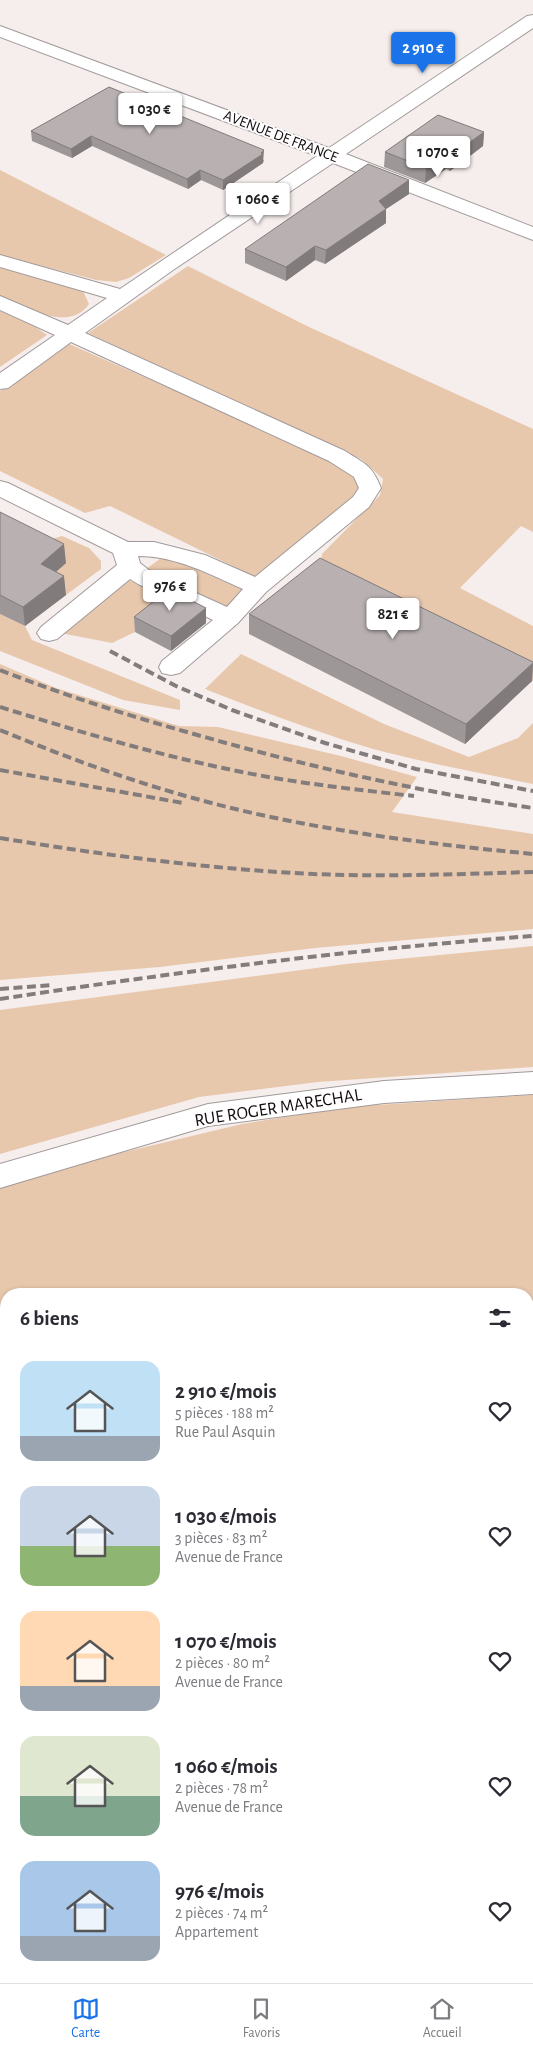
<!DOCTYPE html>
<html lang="fr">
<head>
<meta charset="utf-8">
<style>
  :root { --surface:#fff; --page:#f2f2f3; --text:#2b2b33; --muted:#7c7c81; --line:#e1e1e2; --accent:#1a73e8 }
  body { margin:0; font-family:"Alegreya Sans",sans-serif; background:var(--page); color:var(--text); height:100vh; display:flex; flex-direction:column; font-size:19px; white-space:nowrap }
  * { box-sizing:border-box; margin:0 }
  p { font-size:16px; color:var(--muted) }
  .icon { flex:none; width:28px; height:28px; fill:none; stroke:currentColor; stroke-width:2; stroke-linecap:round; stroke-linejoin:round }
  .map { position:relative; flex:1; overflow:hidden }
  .drawer { position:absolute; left:0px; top:1288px; width:534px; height:696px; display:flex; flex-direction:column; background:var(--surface); border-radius:20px 20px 0 0; box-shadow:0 1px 4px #0004 }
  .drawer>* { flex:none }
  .price { position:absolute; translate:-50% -42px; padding:0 11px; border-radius:5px; background:#fff; color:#222; font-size:16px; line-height:32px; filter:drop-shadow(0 1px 2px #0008) }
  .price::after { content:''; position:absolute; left:50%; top:30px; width:15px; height:11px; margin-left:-8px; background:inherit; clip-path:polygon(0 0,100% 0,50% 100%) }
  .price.active { background:var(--accent); color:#fff }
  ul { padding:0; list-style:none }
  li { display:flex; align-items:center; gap:15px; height:125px; padding:0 20px }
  li span { display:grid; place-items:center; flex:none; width:140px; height:100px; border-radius:15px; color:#555 }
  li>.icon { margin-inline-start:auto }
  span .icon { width:60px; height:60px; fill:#fffc; stroke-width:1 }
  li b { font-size:21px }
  h2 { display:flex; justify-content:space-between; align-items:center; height:60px; padding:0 20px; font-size:21px }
  .dock { display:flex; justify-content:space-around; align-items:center; height:70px; border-top:1px solid var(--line); background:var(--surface); font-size:14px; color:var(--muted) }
  .dock a { display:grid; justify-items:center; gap:2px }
  .dock .active { color:var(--accent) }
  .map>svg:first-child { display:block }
</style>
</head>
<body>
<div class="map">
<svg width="533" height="1983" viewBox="0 0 533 1983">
  <rect width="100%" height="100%" fill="#f6eeed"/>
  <!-- green -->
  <path fill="#e8c8ad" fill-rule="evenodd" d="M0 170 166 255 129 278 116 282 96 280 0 255Z
    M188 266 307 326 533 429V532L521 526 460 588 533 626V681L319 577 322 554 380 495 383 479 361 459 88 333Z
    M0 267 83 291 89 304C69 333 27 307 0 297Z
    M0 310 24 319 47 335 0 367Z
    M67 343 332 460 358 474 360 486 351 501 255 577 110 506 85 513 0 471V391Z
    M62 536 89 548 101 561V569L66 595 43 583 65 563 31 545Z
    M164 556 244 590 227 610 146 569Z
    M125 579 165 592 169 605 135 632 112 643 60 633Z
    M0 614 25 626 32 640 180 700V710L123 700 0 651Z
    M241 654 384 724 469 757 518 738 533 723V784C480 773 426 763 373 749 316 732 261 711 205 689Z
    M0 664 56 688 179 726 218 727 341 756 417 777 392 812 533 834V929L315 948 160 967 0 980Z
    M533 946V1067L318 1082 199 1097 0 1154V1010L346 964Z
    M533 1095V1983H0V1188L95 1159 242 1124 345 1107ZM6 1294H528V1978H6Z"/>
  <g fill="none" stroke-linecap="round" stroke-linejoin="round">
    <defs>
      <path id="minor" d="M533 15V28L346 154 533 227V240L333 163 173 270 85 333 345 451C365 464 372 465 381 488L369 507 266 592 238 623 180 673 171 675 162 673 159 667 162 661 213 620 138 584 130 579 57 639 49 641 41 639 37 633 41 627 117 565 113 553 0 497V481L8 483 128 542H154L205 555 255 577 353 497 359 488 354 477 329 461 71 342 8 388 0 389V373L55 335 0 310V296L68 325 107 298 0 267V255L120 289 317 156 0 37V26L329 148 527 16ZM138 556C176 556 209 574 243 589L227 607 154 574 140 563Z
        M533 1072V1094L384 1103 208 1126 0 1188V1164L208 1104 384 1081Z"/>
    </defs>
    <!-- minor casing -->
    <use href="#minor" stroke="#a29a9a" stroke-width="2"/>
    <!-- path -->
    <path stroke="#847e7e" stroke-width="4" stroke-dasharray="6 3" stroke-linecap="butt" d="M0 1834 6 1835
      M528 1880H533"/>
    <!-- minor -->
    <use href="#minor" fill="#fff" fill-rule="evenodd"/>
    <!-- rail -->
    <path stroke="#827d7c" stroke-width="4" stroke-dasharray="9 4.5" stroke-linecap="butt" d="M110 651 176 686 232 710 325 743 416 769 533 791
      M0 670C66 696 133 717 201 736 310 767 420 792 533 808
      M0 707C74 730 147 752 223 768 286 782 350 789 414 796
      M0 730C63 756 127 780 193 798 304 829 419 843 533 854
      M0 770 183 803
      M0 838C104 855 208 869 313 874 386 877 460 874 533 872
      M0 989 52 985
      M0 999C177 972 354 949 533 936"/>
  </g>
  <!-- wall -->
  <path fill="#9e9798" d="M109 87 264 160 263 163 223 190 201 180 188 189 92 146 72 158 32 141 31 131Z
    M484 132 483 146 450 171 446 169 425 183 384 167 385 152Z
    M409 180V194L386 209V223L325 264 315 260 286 281 245 263V249Z
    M0 512 66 563 56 572 66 595 25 626 0 614Z
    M206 608V623L171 651 135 632 134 617Z
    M249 614 533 662 532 681 465 744 249 634Z"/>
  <!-- shaded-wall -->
  <path fill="#817b7c" d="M484 132 483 146 450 171 451 156Z
    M91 136 92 146 72 158 71 149Z
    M264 150 263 163 223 190V180Z
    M446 154V169L425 183 426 168Z
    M200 170 201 180 188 189 187 179Z
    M409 180V194L386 209V223L325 264 326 250 379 201Z
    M315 246V260L286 281V267Z
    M64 544 66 563 43 583 41 564Z
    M64 576 66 595 25 626 23 607Z
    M206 608V623L171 651V636Z
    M533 663 532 681 465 744 466 724Z"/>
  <!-- building -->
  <path fill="#b8b0b1" stroke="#817b7c" d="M109 87 264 150 261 153 263 154 223 180 200 170 187 179 91 136 71 149 31 131Z
    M438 115 484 132 451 156 446 154 426 168 385 152Z
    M368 164 409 180 379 201 386 209 326 250 315 246 286 267 245 249Z
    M0 512 64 544 41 564 64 576 23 607 0 595Z
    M320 558 533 662V663L466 724 249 614Z
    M169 589 206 608 171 636 134 617Z
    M0 1974 6 1975V1978H34L64 1980 62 1983H0Z"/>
  <g text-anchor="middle" stroke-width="4" stroke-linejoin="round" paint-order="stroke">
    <!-- far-street labels -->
    <g font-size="15" fill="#110e0e" stroke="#fffdfd">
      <text transform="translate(281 136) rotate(21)" y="5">AVENUE DE FRANCE</text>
    </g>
    <!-- street labels -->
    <g font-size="18" fill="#110e0e" stroke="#fffdfd">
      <text transform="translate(278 1107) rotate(-9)" y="6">RUE ROGER MARECHAL</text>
    </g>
  </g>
</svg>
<b class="price active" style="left:423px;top:74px">2 910 €</b>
<b class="price" style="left:150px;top:135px">1 030 €</b>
<b class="price" style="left:438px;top:178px">1 070 €</b>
<b class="price" style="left:258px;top:225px">1 060 €</b>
<b class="price" style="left:170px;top:612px">976 €</b>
<b class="price" style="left:393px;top:640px">821 €</b>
<section class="drawer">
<h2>6 biens<svg class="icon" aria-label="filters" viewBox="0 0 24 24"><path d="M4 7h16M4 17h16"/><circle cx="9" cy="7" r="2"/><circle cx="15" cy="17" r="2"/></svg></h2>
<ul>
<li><span style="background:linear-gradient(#bfe0f5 75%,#9aa5b1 0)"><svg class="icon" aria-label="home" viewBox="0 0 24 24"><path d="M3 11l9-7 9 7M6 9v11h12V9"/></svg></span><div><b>2 910 €/mois</b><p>5 pièces · 188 m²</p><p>Rue Paul Asquin</p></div><svg class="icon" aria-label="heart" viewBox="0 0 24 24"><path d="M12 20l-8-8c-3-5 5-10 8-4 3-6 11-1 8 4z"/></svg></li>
<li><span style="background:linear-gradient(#c9d6e8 60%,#8fb573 0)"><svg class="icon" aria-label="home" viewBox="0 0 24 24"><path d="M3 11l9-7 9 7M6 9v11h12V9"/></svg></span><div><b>1 030 €/mois</b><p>3 pièces · 83 m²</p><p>Avenue de France</p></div><svg class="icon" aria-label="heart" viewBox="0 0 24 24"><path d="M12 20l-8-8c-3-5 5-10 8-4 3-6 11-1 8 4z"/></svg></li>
<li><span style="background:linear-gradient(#ffd9b3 75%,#9aa5b1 0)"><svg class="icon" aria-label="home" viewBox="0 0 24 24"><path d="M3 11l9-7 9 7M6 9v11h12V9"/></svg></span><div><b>1 070 €/mois</b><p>2 pièces · 80 m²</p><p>Avenue de France</p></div><svg class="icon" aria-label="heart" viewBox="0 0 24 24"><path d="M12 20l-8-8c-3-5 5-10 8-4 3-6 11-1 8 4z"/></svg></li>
<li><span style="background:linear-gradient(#dfe7d0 60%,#7fa58c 0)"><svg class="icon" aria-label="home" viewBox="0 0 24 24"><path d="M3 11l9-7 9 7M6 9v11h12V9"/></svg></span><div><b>1 060 €/mois</b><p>2 pièces · 78 m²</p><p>Avenue de France</p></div><svg class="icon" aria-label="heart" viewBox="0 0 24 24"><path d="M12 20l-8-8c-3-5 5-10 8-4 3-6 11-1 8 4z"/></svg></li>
<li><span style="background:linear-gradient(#a9c7e8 75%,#9aa5b1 0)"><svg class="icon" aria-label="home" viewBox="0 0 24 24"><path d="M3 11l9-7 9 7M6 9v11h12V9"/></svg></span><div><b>976 €/mois</b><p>2 pièces · 74 m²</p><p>Appartement</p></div><svg class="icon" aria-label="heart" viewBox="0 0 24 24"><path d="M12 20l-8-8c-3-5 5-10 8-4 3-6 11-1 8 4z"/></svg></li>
</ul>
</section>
</div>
<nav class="dock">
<a class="active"><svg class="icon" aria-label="map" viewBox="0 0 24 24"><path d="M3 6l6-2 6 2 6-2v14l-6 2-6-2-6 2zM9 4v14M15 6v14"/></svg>Carte</a>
<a><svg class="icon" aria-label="saved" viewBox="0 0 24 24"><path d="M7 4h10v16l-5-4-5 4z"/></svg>Favoris</a>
<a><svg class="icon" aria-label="home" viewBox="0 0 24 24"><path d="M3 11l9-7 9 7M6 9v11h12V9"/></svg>Accueil</a>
</nav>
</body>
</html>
